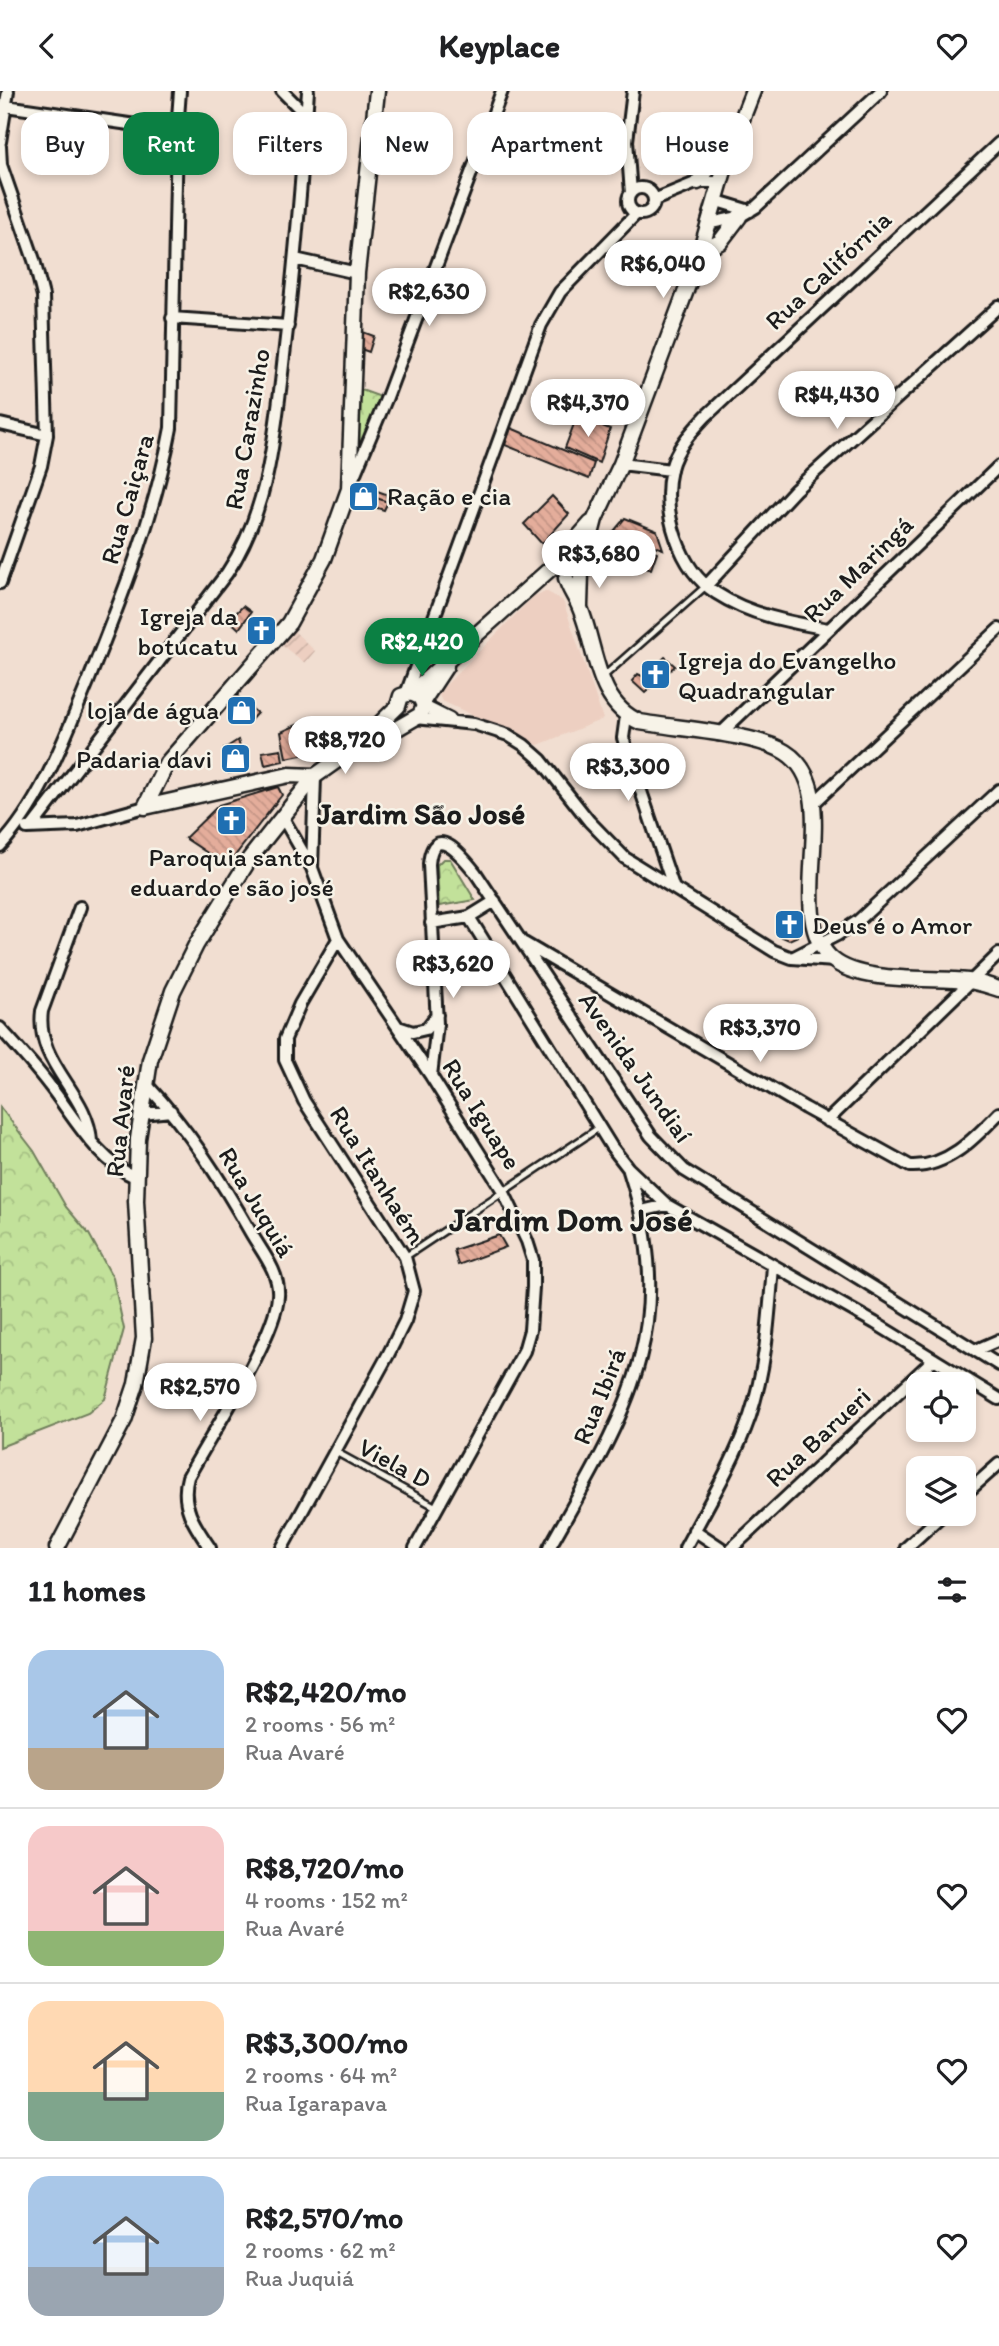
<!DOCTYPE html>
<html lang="en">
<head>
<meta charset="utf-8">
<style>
  :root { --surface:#fff; --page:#f2f2f2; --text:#202124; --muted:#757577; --line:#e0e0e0; --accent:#0b8043 }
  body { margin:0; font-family:Itim,sans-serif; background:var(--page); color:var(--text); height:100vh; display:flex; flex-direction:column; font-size:26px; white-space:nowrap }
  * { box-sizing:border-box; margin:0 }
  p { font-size:23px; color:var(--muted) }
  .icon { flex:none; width:38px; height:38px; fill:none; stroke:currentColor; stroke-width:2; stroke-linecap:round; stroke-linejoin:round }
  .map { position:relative; height:1457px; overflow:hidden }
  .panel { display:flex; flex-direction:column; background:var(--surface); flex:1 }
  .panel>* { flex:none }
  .hud { position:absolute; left:21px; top:21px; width:957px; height:63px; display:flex; gap:14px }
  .tools { position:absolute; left:906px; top:1281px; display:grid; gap:14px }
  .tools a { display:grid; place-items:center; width:70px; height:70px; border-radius:14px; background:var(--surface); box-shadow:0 4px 10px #0003; font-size:35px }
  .price { position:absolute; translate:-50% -60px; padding:0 16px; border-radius:24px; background:#fff; color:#222; font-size:23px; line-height:46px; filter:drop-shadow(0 2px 4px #0008) }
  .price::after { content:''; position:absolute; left:50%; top:42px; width:21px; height:16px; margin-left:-10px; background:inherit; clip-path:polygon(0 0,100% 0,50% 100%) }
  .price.on { background:var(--accent); color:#fff }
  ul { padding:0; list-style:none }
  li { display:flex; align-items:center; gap:21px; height:175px; padding:0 28px }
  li+li { border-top:2px solid var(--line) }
  li span { display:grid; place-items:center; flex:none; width:196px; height:140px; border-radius:21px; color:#555 }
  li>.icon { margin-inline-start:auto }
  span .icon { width:84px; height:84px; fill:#fffc; stroke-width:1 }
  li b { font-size:30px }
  h2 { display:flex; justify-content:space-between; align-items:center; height:84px; padding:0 28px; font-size:30px }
  .tag { padding:0 24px; border-radius:21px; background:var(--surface); box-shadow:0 4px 10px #0003; font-size:24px; line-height:63px }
  .tag.on { background:var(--accent); color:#fff }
  header { display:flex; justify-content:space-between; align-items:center; height:91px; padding:0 28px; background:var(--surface); font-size:32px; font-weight:800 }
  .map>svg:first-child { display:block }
</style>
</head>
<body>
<header><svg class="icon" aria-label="back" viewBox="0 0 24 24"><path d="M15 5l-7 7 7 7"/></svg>Keyplace<svg class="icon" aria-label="heart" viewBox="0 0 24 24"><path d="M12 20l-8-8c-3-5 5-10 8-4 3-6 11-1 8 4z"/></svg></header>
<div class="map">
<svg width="999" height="1457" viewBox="0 0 999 1457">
  <defs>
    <pattern id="industrial-furrows" width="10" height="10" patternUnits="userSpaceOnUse" patternTransform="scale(1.75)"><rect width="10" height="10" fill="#edcfc1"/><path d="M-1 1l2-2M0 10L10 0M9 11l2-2" fill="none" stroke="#cbb1a5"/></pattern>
    <pattern id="forest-crowns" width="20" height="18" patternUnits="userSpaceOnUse" patternTransform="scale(1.75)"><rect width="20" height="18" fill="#c2e19a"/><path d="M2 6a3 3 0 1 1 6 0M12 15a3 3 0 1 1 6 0" fill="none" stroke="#a6c084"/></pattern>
    <pattern id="building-back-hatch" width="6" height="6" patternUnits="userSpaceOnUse" patternTransform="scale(1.75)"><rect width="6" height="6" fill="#e4ad9b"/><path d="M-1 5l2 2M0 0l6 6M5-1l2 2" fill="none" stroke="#c39485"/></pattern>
  </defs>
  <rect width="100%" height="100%" fill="#f1ded1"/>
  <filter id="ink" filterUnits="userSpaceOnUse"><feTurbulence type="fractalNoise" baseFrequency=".0143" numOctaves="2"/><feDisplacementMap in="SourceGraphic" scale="14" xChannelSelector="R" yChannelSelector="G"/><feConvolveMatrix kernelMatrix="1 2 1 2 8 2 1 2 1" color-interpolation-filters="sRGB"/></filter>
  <g filter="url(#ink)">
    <!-- built -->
    <path fill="#edcfc1" d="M546 500 563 510 603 628 538 654 442 610 438 602 534 505Z"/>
    <!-- industrial -->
    <path fill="url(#industrial-furrows)" d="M291 537 315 560 305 572 280 553Z"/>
    <!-- forest -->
    <path fill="url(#forest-crowns)" stroke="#6f7e5b" stroke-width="2" d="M353 296 384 307 352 391Z
      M443 768H450L475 809 439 815 437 774Z
      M0 1016 34 1060 66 1116 89 1143 113 1187 124 1238 105 1308 88 1322 0 1356Z"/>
    <!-- building -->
    <path fill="url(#building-back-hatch)" stroke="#1c1c1c" stroke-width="2" d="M360 240 374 245 369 261 358 257Z
      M577 325 610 338 599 372 565 357Z
      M511 337 594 372 589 388 505 354Z
      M363 395 386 403 388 411 359 401Z
      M359 401 388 411 384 419 355 410Z
      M552 405 569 423 542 453 524 433Z
      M625 427 657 440 663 458 614 440Z
      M606 443 657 461 651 478 600 457Z
      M243 515 251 521 239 538 229 529Z
      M665 566 675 575 645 602 632 590 638 583 644 586Z
      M237 605 257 622 247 633 228 617Z
      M299 633 306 663 286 667 281 641Z
      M238 649 246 678 229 682 224 658Z
      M281 658 283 670 265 674 262 661Z
      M278 696 282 704 227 775 185 747 219 714Z
      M785 822 796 823 798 845 789 849 780 845Z
      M499 1144 506 1156 458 1174 454 1159Z"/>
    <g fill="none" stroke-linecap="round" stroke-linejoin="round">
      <defs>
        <path id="lane" d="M604 585 706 495
          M405 1166 600 1036
          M334 1360 438 1417"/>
        <path id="street" d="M282 0 306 24
          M0 17 6 15 177 40
          M0 51 8 0
          M0 55 1 74 34 169 43 205 47 344 41 375 0 492
          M628 110a13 13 0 1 1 26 0a13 13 0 1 1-26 0Z
          M631 102 627 50 633 0
          M654 109 698 91H722
          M717 110 750 120
          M711 132 739 126 756 116 881 0
          M295 168 357 182
          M172 227 288 235
          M0 333 47 344
          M621 373 671 379
          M351 392 387 306 502 0
          M706 495 795 399 999 215
          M828 538C789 531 750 524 716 502 679 478 661 420 671 378 676 357 692 340 706 325L999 52
          M426 542 467 553
          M406 603 541 234 560 201 637 122
          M424 615 450 628
          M626 625 623 647 673 795
          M415 627 474 633 508 644 524 654 541 669 589 730 625 767 774 860 792 867 835 870
          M719 644 999 375
          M814 712 999 538
          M283 727 312 777 338 848 431 985 503 1100 527 1150 533 1169V1196L530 1239 524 1260 415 1457
          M27 737 77 735 145 716
          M31 737 227 482C271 417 276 332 285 256 295 171 302 85 308 0
          M0 755C41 712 65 646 88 591 122 505 154 428 171 337L177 40 180 0
          M312 777 315 686
          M80 816 42 920C35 973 88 1001 91 1050
          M469 826 611 1055 628 1077 667 1114 875 1232 999 1308
          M431 832 469 826 495 810
          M524 852 805 1017 910 1075C947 1077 975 1047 999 1022
          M794 866 837 844 858 830 999 699
          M398 936 413 941 426 938 437 924
          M0 937C17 956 34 974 49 994 75 1027 97 1070 137 1087
          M431 985 437 933 429 773C433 729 463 766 475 781L651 1045 684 1079 999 1274
          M147 994C189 1039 221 1089 251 1142 262 1161 280 1182 278 1205 276 1246 210 1345 188 1386 180 1414 194 1434 210 1457
          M142 1023 171 1020
          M827 1030 999 863
          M641 1120 667 1114
          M976 1259 999 1249
          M964 1404 999 1373
          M694 1439 721 1457
          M282 1457 388 1264 405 1230 414 1200 405 1166 304 1010 285 969V948L300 913 338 848
          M549 1457C625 1322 681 1240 629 1080
          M685 1457C708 1414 734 1371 750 1325 766 1277 769 1226 773 1175
          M732 1457 934 1268
          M906 1457 943 1423"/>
        <path id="secondary" d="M698 91 712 73 730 59
          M700 162 720 151 739 126
          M558 476 561 466 591 432
          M566 487C569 499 576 506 580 517 597 557 595 612 640 631 678 638 754 642 785 661 848 700 780 825 833 869 862 893 931 886 968 890 979 891 989 895 999 898
          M580 515 581 482 595 428 621 373 700 162 730 59 753 0
          M411 602 559 470
          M423 610 446 575
          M145 716 167 672 289 532 324 468 349 398 357 182 377 0
          M145 716 289 684 315 685
          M57 1457 124 1329 136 1293 144 1247 136 1110 138 1048 150 969 173 900 196 854 250 767 315 685 356 656 398 615 401 605 411 602 420 606 424 615 420 624 365 656H356"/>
      </defs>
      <!-- lane casing -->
      <use href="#lane" stroke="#1c1c1c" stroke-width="10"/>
      <!-- street casing -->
      <use href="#street" stroke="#1c1c1c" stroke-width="16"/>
      <!-- secondary casing -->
      <use href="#secondary" stroke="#1c1c1c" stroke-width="19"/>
      <!-- lane -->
      <use href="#lane" stroke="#f7f3e8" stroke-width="5"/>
      <!-- street -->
      <use href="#street" stroke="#f7f3e8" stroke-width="10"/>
      <!-- secondary -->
      <use href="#secondary" stroke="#f7f3e8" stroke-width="14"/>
    </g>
  </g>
  <!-- icons -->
  <defs>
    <symbol id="shop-square" viewBox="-11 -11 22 22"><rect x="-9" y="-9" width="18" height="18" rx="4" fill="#1f6fb2" stroke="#f7f3e8"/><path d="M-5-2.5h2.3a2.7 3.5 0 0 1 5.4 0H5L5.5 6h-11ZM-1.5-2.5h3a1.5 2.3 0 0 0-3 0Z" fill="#fff"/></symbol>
    <symbol id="church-square" viewBox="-11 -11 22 22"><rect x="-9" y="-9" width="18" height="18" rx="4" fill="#1f6fb2" stroke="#f7f3e8"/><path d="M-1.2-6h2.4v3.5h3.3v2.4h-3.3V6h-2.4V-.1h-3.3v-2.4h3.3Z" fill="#fff"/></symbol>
  </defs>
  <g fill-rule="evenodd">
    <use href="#shop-square" x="346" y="388" width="35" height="35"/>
    <use href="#church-square" x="244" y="522" width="35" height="35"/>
    <use href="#church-square" x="638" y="566" width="35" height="35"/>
    <use href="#shop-square" x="224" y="602" width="35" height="35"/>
    <use href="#shop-square" x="218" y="650" width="35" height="35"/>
    <use href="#church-square" x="214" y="712" width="35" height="35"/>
    <use href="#church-square" x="772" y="816" width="35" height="35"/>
  </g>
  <g text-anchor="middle" stroke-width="5" stroke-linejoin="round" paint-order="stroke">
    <!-- street labels -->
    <g font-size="26" fill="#1c1c1c" stroke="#f7f3e8">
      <text transform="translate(828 179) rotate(-43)" y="9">Rua Califórnia</text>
      <text transform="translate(247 338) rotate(-80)" y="9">Rua Carazinho</text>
      <text transform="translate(127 408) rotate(-74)" y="9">Rua Caiçara</text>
      <text transform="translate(858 478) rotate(-44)" y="9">Rua Maringá</text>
      <text transform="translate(636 976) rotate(55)" y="9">Avenida Jundiaí</text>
      <text transform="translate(482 1023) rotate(58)" y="9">Rua Iguape</text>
      <text transform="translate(120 1030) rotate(-84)" y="9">Rua Avaré</text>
      <text transform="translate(378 1084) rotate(58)" y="9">Rua Itanhaém</text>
      <text transform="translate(257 1111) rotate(59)" y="9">Rua Juquiá</text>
      <text transform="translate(599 1305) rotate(-68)" y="9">Rua Ibirá</text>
      <text transform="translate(818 1346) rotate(-43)" y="9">Rua Barueri</text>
      <text transform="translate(395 1372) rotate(28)" y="9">Viela D</text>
    </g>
    <!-- poi labels -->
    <g font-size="26" fill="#1c1c1c" stroke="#f7f3e8" text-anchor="start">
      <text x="387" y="414">Ração e cia</text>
      <text x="238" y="534" text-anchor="end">Igreja da<tspan x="238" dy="30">botucatu</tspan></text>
      <text x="678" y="578">Igreja do Evangelho<tspan x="678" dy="30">Quadrangular</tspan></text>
      <text x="219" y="628" text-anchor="end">loja de água</text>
      <text x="212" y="677" text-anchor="end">Padaria davi</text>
      <text x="232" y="775" text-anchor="middle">Paroquia santo<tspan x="232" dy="30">eduardo e são josé</tspan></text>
      <text x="812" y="843">Deus é o Amor</text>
    </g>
    <!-- quarter labels -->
    <g font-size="30" font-weight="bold" fill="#1c1c1c" stroke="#f7f3e8">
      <text x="421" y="733">Jardim São José</text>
    </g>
    <!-- district labels -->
    <g font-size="33" font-weight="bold" fill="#1c1c1c" stroke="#f7f3e8">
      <text x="571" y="1140">Jardim Dom José</text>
    </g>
  </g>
</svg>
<div class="tools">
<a><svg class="icon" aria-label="locate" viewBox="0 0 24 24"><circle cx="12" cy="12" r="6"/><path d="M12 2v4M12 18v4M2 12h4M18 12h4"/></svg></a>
<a><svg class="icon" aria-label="layers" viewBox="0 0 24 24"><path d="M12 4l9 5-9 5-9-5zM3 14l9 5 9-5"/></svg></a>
</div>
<b class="price" style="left:663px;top:209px">R$6,040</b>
<b class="price" style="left:429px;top:237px">R$2,630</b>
<b class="price" style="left:837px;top:340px">R$4,430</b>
<b class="price" style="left:588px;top:348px">R$4,370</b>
<b class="price" style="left:599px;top:499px">R$3,680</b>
<b class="price on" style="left:422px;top:587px">R$2,420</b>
<b class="price" style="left:345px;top:685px">R$8,720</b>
<b class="price" style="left:628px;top:712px">R$3,300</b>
<b class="price" style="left:453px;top:909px">R$3,620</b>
<b class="price" style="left:760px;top:973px">R$3,370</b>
<b class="price" style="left:200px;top:1332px">R$2,570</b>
<div class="hud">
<a class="tag">Buy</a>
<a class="tag on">Rent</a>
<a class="tag">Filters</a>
<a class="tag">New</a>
<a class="tag">Apartment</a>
<a class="tag">House</a>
</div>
</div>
<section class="panel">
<h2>11 homes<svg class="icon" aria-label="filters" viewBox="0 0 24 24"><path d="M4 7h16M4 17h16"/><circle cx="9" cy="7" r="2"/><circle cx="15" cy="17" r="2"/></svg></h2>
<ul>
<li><span style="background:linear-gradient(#a9c7e8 70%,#b9a48a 0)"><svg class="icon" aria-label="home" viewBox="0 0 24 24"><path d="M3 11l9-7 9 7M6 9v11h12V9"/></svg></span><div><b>R$2,420/mo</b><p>2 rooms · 56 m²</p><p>Rua Avaré</p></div><svg class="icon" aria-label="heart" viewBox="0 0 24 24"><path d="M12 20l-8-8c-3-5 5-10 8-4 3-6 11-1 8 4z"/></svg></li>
<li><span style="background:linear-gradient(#f6c9c9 75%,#8fb573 0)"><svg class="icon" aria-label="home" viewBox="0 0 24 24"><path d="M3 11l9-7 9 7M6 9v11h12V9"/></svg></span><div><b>R$8,720/mo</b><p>4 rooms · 152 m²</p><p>Rua Avaré</p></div><svg class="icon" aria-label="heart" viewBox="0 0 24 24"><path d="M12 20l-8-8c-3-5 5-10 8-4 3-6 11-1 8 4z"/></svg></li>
<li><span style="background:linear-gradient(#ffd9b3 65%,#7fa58c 0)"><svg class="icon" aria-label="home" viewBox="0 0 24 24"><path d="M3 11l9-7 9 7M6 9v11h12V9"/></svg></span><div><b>R$3,300/mo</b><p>2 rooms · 64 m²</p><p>Rua Igarapava</p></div><svg class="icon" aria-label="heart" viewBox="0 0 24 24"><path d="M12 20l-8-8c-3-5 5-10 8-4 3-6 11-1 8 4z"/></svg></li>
<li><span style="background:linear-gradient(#a9c7e8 65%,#9aa5b1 0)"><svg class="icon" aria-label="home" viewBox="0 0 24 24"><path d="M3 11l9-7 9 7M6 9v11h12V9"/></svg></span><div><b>R$2,570/mo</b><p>2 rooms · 62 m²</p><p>Rua Juquiá</p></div><svg class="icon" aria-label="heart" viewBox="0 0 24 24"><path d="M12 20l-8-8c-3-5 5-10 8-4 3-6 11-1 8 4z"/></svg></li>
</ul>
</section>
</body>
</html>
